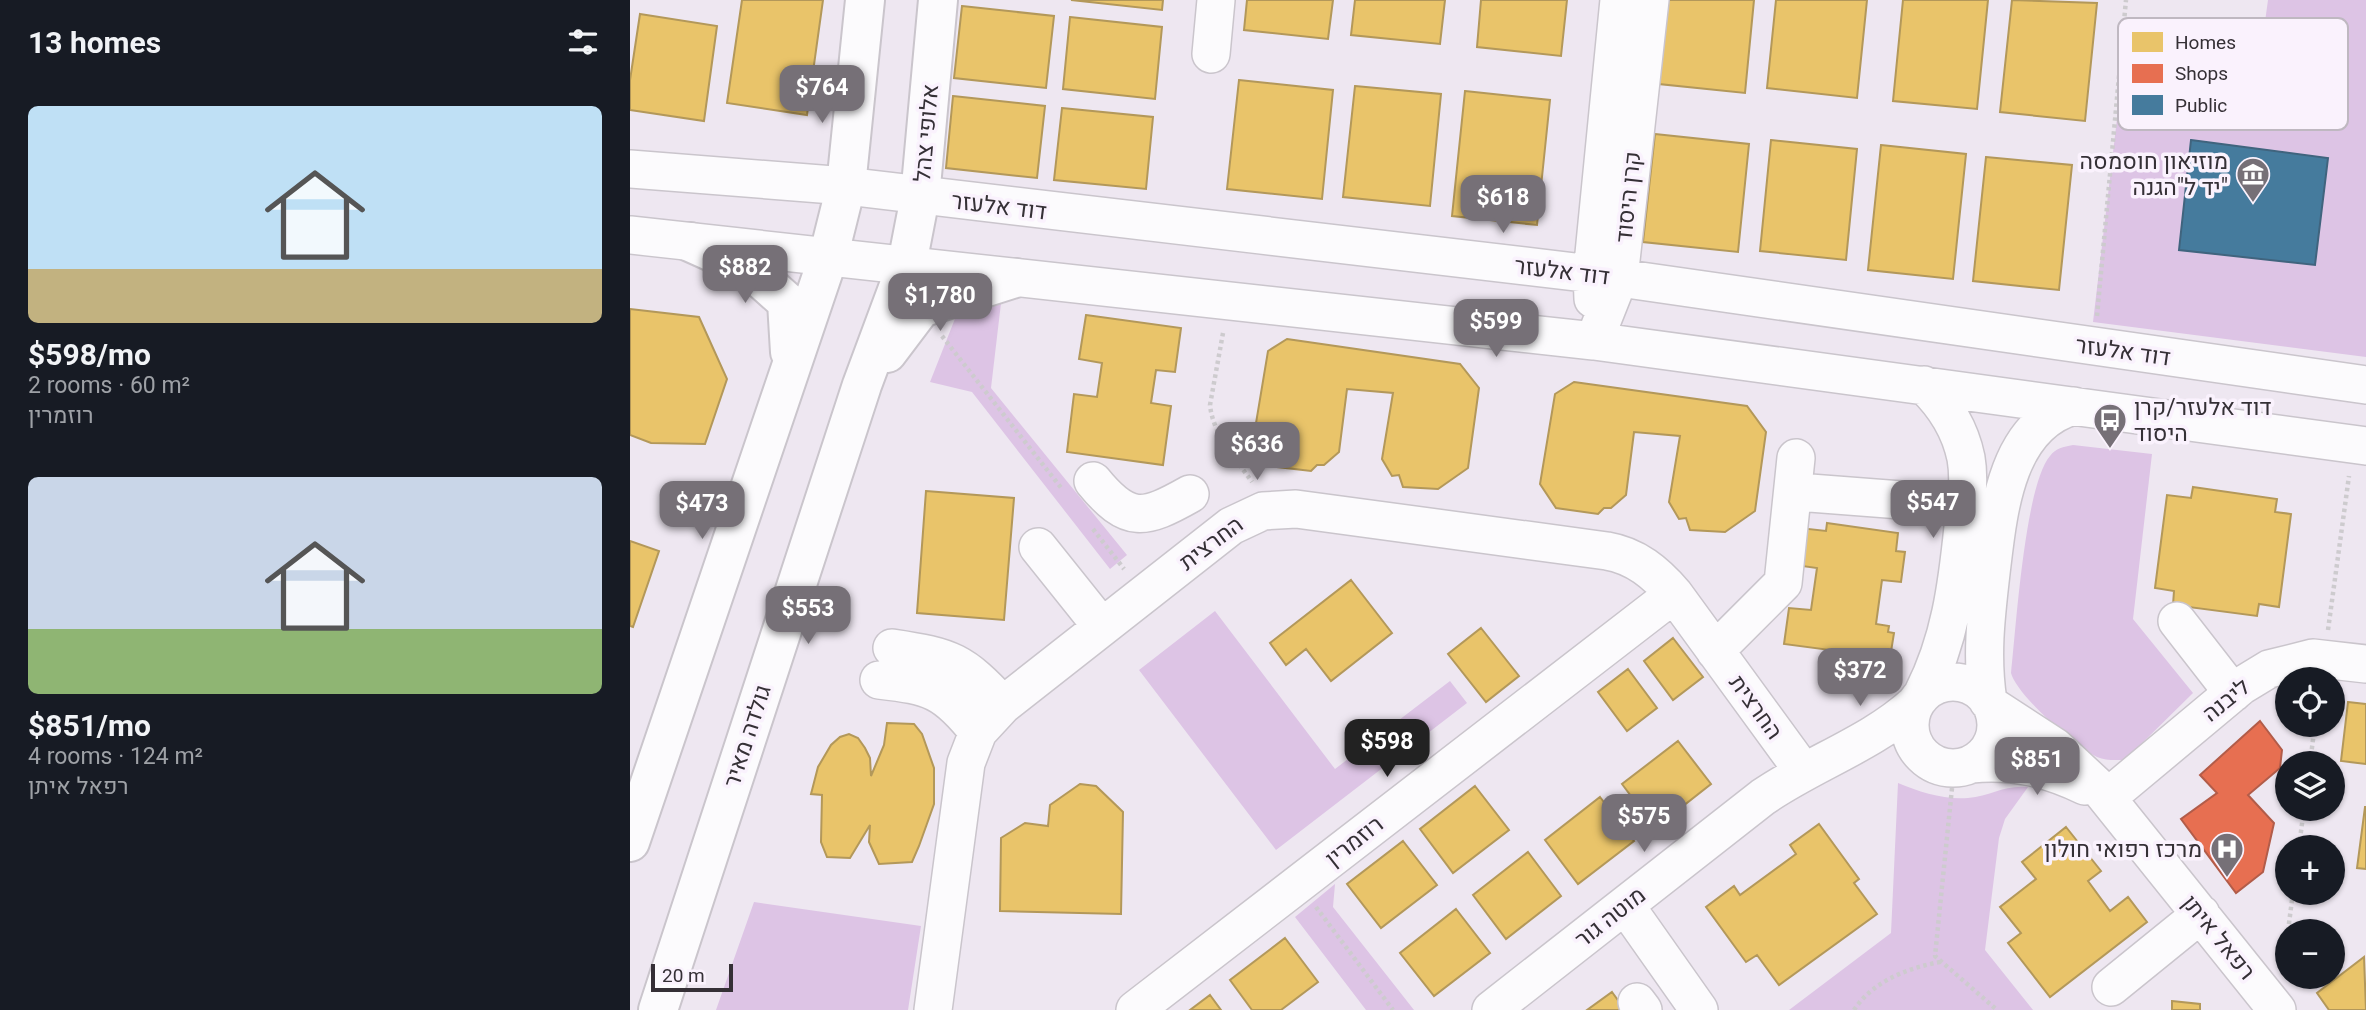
<!DOCTYPE html>
<html lang="en">
<head>
<meta charset="utf-8">
<style>
  :root { --surface:#171b24; --page:#20242c; --text:#f1f3f6; --muted:#9ea1a6; --accent:#767077 }
  body { margin:0; font-family:Roboto,Heebo,sans-serif; background:var(--page); color:var(--text); height:100vh; display:flex; flex-direction:column; font-size:26px; white-space:nowrap }
  * { box-sizing:border-box; margin:0 }
  p { font-size:23px; color:var(--muted) }
  .icon { flex:none; width:38px; height:38px; fill:none; stroke:currentColor; stroke-width:2; stroke-linecap:round; stroke-linejoin:round }
  .map { position:relative; flex:1; overflow:hidden }
  .sheet { display:flex; flex-direction:column; background:var(--surface); width:630px }
  .sheet>* { flex:none }
  .fabs { position:absolute; left:1645px; top:667px; display:grid; gap:14px }
  .fabs a { display:grid; place-items:center; width:70px; height:70px; border-radius:50%; background:var(--surface); box-shadow:0 2px 5px #0004; font-size:35px }
  .scale { position:absolute; left:21px; bottom:18px; width:82px; box-sizing:border-box; padding-left:7px; border:4px solid #353036; border-top:0; font-size:19px; line-height:24px; white-space:nowrap; color:#353036; -webkit-text-stroke:5px #faf2fd; paint-order:stroke }
  .price { position:absolute; translate:-50% -60px; padding:0 16px; border-radius:14px; background:var(--accent); color:#fff; font-size:23px; line-height:46px; filter:drop-shadow(0 2px 4px #0008) }
  .price::after { content:''; position:absolute; left:50%; top:42px; width:21px; height:16px; margin-left:-10px; background:inherit; clip-path:polygon(0 0,100% 0,50% 100%) }
  .price.current { background:#222; color:#fff }
  ul { padding:0; list-style:none }
  li { display:grid; align-content:center; gap:14px; height:371px; padding:0 28px }
  li span { display:grid; place-items:center; height:217px; border-radius:10px; color:#555 }
  li>.icon { margin-inline-start:auto }
  span .icon { width:126px; height:126px; fill:#fffc; stroke-width:1 }
  li b { font-size:30px }
  h2 { display:flex; justify-content:space-between; align-items:center; height:84px; padding:0 28px; font-size:30px }
  main { display:flex; flex:1; min-height:0 }
  .map>svg:first-child { display:block }
</style>
</head>
<body>
<main>
<section class="sheet">
<h2>13 homes<svg class="icon" aria-label="filters" viewBox="0 0 24 24"><path d="M4 7h16M4 17h16"/><circle cx="9" cy="7" r="2"/><circle cx="15" cy="17" r="2"/></svg></h2>
<ul>
<li><span style="background:linear-gradient(#bfe0f5 75%,#c2b280 0)"><svg class="icon" aria-label="home" viewBox="0 0 24 24"><path d="M3 11l9-7 9 7M6 9v11h12V9"/></svg></span><div><b>$598/mo</b><p>2 rooms · 60 m²</p><p>רוזמרין</p></div></li>
<li><span style="background:linear-gradient(#c9d6e8 70%,#8fb573 0)"><svg class="icon" aria-label="home" viewBox="0 0 24 24"><path d="M3 11l9-7 9 7M6 9v11h12V9"/></svg></span><div><b>$851/mo</b><p>4 rooms · 124 m²</p><p>רפאל איתן</p></div></li>
</ul>
</section>
<div class="map">
<svg width="1736" height="1010" viewBox="0 0 1736 1010">
  <rect width="100%" height="100%" fill="#eee7f1"/>
  <!-- green -->
  <path fill="#ddc4e5" d="M1638 0H1736V357L1463 322 1497 34 1631 51Z
    M373 286 361 388 497 555 480 569 342 392 300 382 332 301Z
    M1443 445 1522 454 1503 619 1563 693 1495 760C1485 760 1476 761 1467 757 1446 748 1386 694 1381 673 1386 628 1395 485 1420 456 1426 448 1433 447 1443 445Z
    M585 611 705 769 820 681 837 703 646 850 509 670Z
    M1268 783C1290 792 1314 800 1338 798 1361 796 1373 785 1398 787L1375 819 1369 838 1355 950 1403 1010H1159L1261 933Z
    M705 884 703 907 784 1010H736L665 917Z
    M124 902 291 926 278 1010H86Z"/>
  <!-- homes -->
  <path fill="#e9c46a" stroke="#b3985a" stroke-width="2" d="M112 0H193L177 115 97 103Z
    M441 0H533L532 10Z
    M617 0H703L698 39 614 30Z
    M725 0H815L810 44 721 35Z
    M851 0H937L931 56 847 47Z
    M1038 0H1124L1115 93 1029 84Z
    M1146 0H1237L1227 98 1137 88Z
    M1273 0H1358L1347 109 1263 101Z
    M1382 0 1467 3 1455 121 1370 112Z
    M332 6 424 16 416 88 324 78Z
    M10 14 87 26 74 121 0 110V80Z
    M440 17 532 27 525 99 433 89Z
    M609 80 703 90 692 199 597 189Z
    M725 86 811 94 800 206 713 197Z
    M835 91 920 100 907 225 822 216Z
    M323 96 415 106 407 178 316 168Z
    M432 108 523 117 516 189 424 180Z
    M1025 134 1119 144 1108 252 1013 242Z
    M1141 140 1227 149 1216 260 1130 251Z
    M1251 145 1336 154 1323 279 1238 270Z
    M1356 157 1442 165 1429 290 1343 281Z
    M0 309 69 317 97 379 75 444 21 443 0 435Z
    M456 315 551 328 545 372 526 370 521 403 541 406 533 465 437 452 444 394 467 397 472 363 449 359Z
    M657 339 830 364 849 388 838 468 808 489 773 487 769 475 762 476 752 459 763 393 717 389 709 452 694 465H687L681 471 639 466 623 441 638 351Z
    M944 382 1117 406 1136 432 1125 511 1095 532 1060 530 1056 518 1049 519 1039 502 1050 436 1004 432 996 495 981 508H974L968 514 926 508 910 484 925 394Z
    M1563 487 1647 499 1645 512 1661 514 1649 607 1629 604 1627 616 1543 605 1544 591 1525 588 1537 495 1561 498Z
    M296 491 384 498 374 620 287 613Z
    M1197 523 1268 533 1266 551 1275 552 1271 582 1252 580 1246 624 1259 626 1258 632 1264 633 1260 658 1154 644 1159 608 1181 610 1187 568 1165 565 1170 528 1196 531Z
    M0 541 29 551 3 627 0 626Z
    M721 580 762 633 701 681 676 649 656 665 640 643Z
    M851 628 889 676 856 702 818 654Z
    M1043 638 1073 677 1043 700 1014 661Z
    M998 669 1027 708 997 731 968 692Z
    M1718 702 1736 704V764L1711 761Z
    M257 723 284 724 292 734 304 768V804L289 846 282 862 249 864 239 842 240 825 220 858 197 857 191 842 192 795 181 794 188 767 201 745 210 737 219 734 228 738 235 748 240 758 241 776 254 745Z
    M1048 741 1081 784 1025 828 992 784Z
    M450 784 466 786 493 812 491 914 370 911 371 838 395 823 418 826 420 805Z
    M845 786 879 830 823 873 790 829Z
    M970 797 1004 841 948 884 915 840Z
    M1735 807H1736V869L1727 868Z
    M1189 824 1229 879 1224 883 1247 914 1149 985 1127 955 1116 962 1076 907 1104 886 1110 895 1166 854 1160 845Z
    M1436 827 1471 871 1458 881 1480 911 1498 897 1517 922 1420 997 1378 943 1391 933 1370 907 1406 879 1392 862Z
    M773 841 807 885 751 928 717 884Z
    M898 852 931 896 876 939 843 895Z
    M826 909 860 953 804 996 770 953Z
    M655 938 688 982 651 1010H622L600 980Z
    M1734 957 1736 1010H1699L1687 993Z
    M982 992 995 1010H957Z
    M580 995 591 1010H560Z
    M1542 1001 1570 1004V1010H1542Z"/>
  <!-- shops -->
  <path fill="#e76f51" stroke="#b25c49" stroke-width="2" d="M1630 721 1652 750 1650 768 1618 795 1644 823 1633 872 1606 893 1551 819 1587 793 1570 775Z"/>
  <!-- public -->
  <path fill="#457b9d" stroke="#40647e" stroke-width="2" d="M1561 140 1698 158 1685 265 1549 250Z"/>
  <g fill="none" stroke-linecap="round" stroke-linejoin="round">
    <defs>
      <path id="minor" d="M581 54 586 0
        M0 169 216 186 962 274 1736 385
        M0 235 964 341 1736 446
        M963 299 962 274 989 0
        M964 341 989 278 1020 0
        M463 481C498 524 514 520 560 494
        M1180 493 1336 505
        M408 547 472 627
        M1547 621 1603 693
        M262 648C322 657 332 661 373 705
        M1085 651 1153 583 1166 458
        M249 680C301 686 315 690 348 732
        M1280 725a43 43 0 1 1 86 0a43 43 0 1 1-86 0Z
        M1293 693C1320 640 1327 586 1333 527 1336 505 1340 481 1336 458 1330 429 1315 405 1294 385
        M1358 701C1351 657 1356 616 1361 573 1368 515 1375 425 1444 406
        M1362 706 1425 747 1468 787 1647 1010
        M1341 764C1383 760 1418 768 1455 786
        M1478 797 1611 686 1639 669 1683 658 1736 664
        M995 905 1069 1010
        M1481 987 1571 914
        M1007 1002 1013 1010
        M303 1010 336 763 348 732 373 705 601 526 633 511 666 509 977 551C1006 556 1026 573 1044 594L1173 771
        M505 1010 1044 594
        M861 1010 1133 797C1182 763 1241 744 1285 704"/>
      <path id="major" d="M60 242 120 269 157 302 160 352
        M257 353 291 308 385 278
        M0 842 198 258 216 186 235 0
        M28 1010 232 385 277 264 290 197 308 0"/>
    </defs>
    <!-- minor casing -->
    <use href="#minor" stroke="#cac5cc" stroke-width="40"/>
    <!-- major casing -->
    <use href="#major" stroke="#cac5cc" stroke-width="42"/>
    <!-- path -->
    <path stroke="#cdcbce" stroke-width="4.5" stroke-dasharray="3.5 3.5" stroke-linecap="butt" d="M1467 316 1496 0
      M593 333 580 405C583 435 606 459 622 482
      M312 336 432 489
      M463 529 494 569
      M1698 630 1719 476
      M1680 763 1685 724
      M1322 788 1305 956 1367 1010
      M1669 847 1674 808
      M686 907 763 1010
      M1658 931 1663 892
      M1653 968 1657 938
      M1224 1010C1243 981 1278 968 1310 962"/>
    <!-- minor -->
    <use href="#minor" stroke="#fcfbfd" stroke-width="37"/>
    <!-- major -->
    <use href="#major" stroke="#fcfbfd" stroke-width="38"/>
  </g>
  <!-- icons -->
  <defs>
    <symbol id="museum-pin" viewBox="-11 -11 22 30"><path d="M0 17L-7.5 6A9.5 9.5 0 1 1 7.5 6Z" fill="#767077" stroke="#faf2fd"/><path d="M0-6L6-3V-2H-6V-3ZM-5-1h2V3h-2ZM-1-1h2V3h-2ZM3-1h2V3H3ZM-6 4H6V6H-6Z" fill="#fff"/></symbol>
    <symbol id="bus-pin" viewBox="-11 -11 22 30"><path d="M0 17L-7.5 6A9.5 9.5 0 1 1 7.5 6Z" fill="#767077" stroke="#faf2fd"/><path d="M-5-6H5V4H4V6H2V4H-2V6H-4V4H-5ZM-3.5-4V0h7V-4ZM-3.5 1.2v1.5H-2V1.2ZM2 1.2v1.5H3.5V1.2Z" fill="#fff"/></symbol>
    <symbol id="hospital-pin" viewBox="-11 -11 22 30"><path d="M0 17L-7.5 6A9.5 9.5 0 1 1 7.5 6Z" fill="#767077" stroke="#faf2fd"/><path d="M-5-5h3v3.5h4V-5h3V5h-3V1.5h-4V5h-3Z" fill="#fff"/></symbol>
  </defs>
  <g fill-rule="evenodd">
    <use href="#museum-pin" x="1604" y="155" width="38" height="52"/>
    <use href="#bus-pin" x="1461" y="401" width="38" height="52"/>
    <use href="#hospital-pin" x="1578" y="830" width="38" height="52"/>
  </g>
  <g text-anchor="middle" stroke-width="7" stroke-linejoin="round" paint-order="stroke">
    <!-- street labels -->
    <g font-size="23" fill="#353036" stroke="#faf2fd">
      <text transform="translate(296 133) rotate(-85)" y="8">אלופי צהל</text>
      <text transform="translate(998 197) rotate(-84)" y="8">קרן היסוד</text>
      <text transform="translate(369 206) rotate(7)" y="8">דוד אלעזר</text>
      <text transform="translate(932 271) rotate(7)" y="8">דוד אלעזר</text>
      <text transform="translate(1493 351) rotate(8)" y="8">דוד אלעזר</text>
      <text transform="translate(581 543) rotate(-37)" y="8">החרצית</text>
      <text transform="translate(1596 700) rotate(-39)" y="8">ליבנה</text>
      <text transform="translate(1126 707) rotate(54)" y="8">החרצית</text>
      <text transform="translate(117 736) rotate(-72)" y="8">גולדה מאיר</text>
      <text transform="translate(724 841) rotate(-38)" y="8">רוזמרין</text>
      <text transform="translate(980 917) rotate(-38)" y="8">מוטה גור</text>
      <text transform="translate(1589 937) rotate(51)" y="8">רפאל איתן</text>
    </g>
    <!-- poi labels -->
    <g font-size="23" fill="#353036" stroke="#faf2fd" text-anchor="end">
      <text x="1598" y="169">מוזיאון חוסמסה<tspan x="1598" dy="26">יד ל"הגנה"</tspan></text>
      <text x="1504" y="415" text-anchor="start">דוד אלעזר/קרן<tspan x="1504" dy="26">היסוד</tspan></text>
      <text x="1572" y="857">מרכז רפואי חולון</text>
    </g>
  </g>
  <!-- legend -->
  <rect x="1488" y="18" width="230" height="112" rx="10" fill="#faf2fd" stroke="#bfb8c1" stroke-width="2"/>
  <rect x="1502" y="32" width="31" height="20" fill="#e9c46a"/>
  <rect x="1502" y="64" width="31" height="19" fill="#e76f51"/>
  <rect x="1502" y="95" width="31" height="20" fill="#457b9d"/>
  <g font-size="19" fill="#353036">
    <text x="1545" y="49">Homes</text>
    <text x="1545" y="80">Shops</text>
    <text x="1545" y="112">Public</text>
  </g>
</svg>
<div class="fabs">
<a><svg class="icon" aria-label="locate" viewBox="0 0 24 24"><circle cx="12" cy="12" r="6"/><path d="M12 2v4M12 18v4M2 12h4M18 12h4"/></svg></a>
<a><svg class="icon" aria-label="layers" viewBox="0 0 24 24"><path d="M12 4l9 5-9 5-9-5zM3 14l9 5 9-5"/></svg></a>
<a>+</a>
<a>−</a>
</div>
<div class="scale">20 m</div>
<b class="price" style="left:192px;top:125px">$764</b>
<b class="price" style="left:873px;top:235px">$618</b>
<b class="price" style="left:115px;top:305px">$882</b>
<b class="price" style="left:310px;top:333px">$1,780</b>
<b class="price" style="left:866px;top:359px">$599</b>
<b class="price" style="left:627px;top:482px">$636</b>
<b class="price" style="left:1303px;top:540px">$547</b>
<b class="price" style="left:72px;top:541px">$473</b>
<b class="price" style="left:178px;top:646px">$553</b>
<b class="price" style="left:1230px;top:708px">$372</b>
<b class="price current" style="left:757px;top:779px">$598</b>
<b class="price" style="left:1407px;top:797px">$851</b>
<b class="price" style="left:1014px;top:854px">$575</b>
</div>
</main>
</body>
</html>
